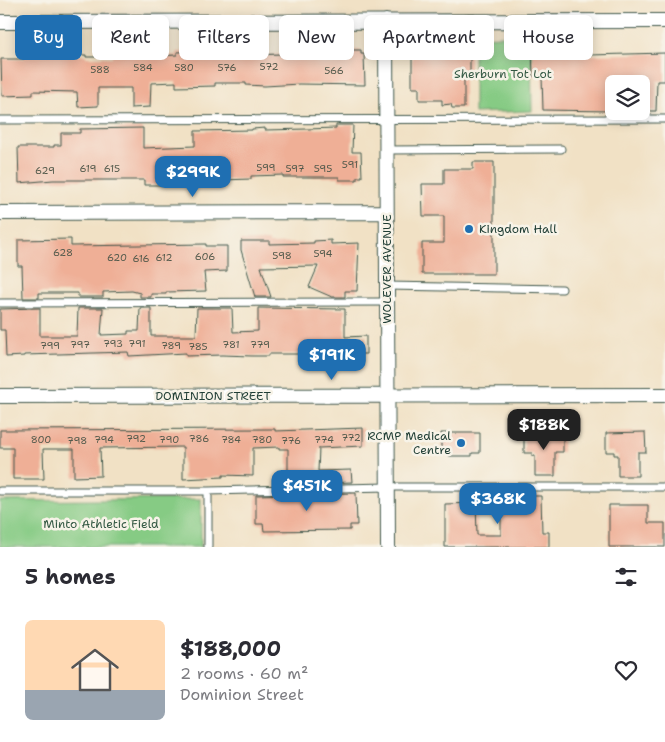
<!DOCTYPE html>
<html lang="en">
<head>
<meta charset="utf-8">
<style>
  :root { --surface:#fff; --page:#f2f2f3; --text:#2b2b33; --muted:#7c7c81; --line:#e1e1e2; --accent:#1f6fb2 }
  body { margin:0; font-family:"Shantell Sans",sans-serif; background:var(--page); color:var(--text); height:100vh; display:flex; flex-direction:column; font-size:19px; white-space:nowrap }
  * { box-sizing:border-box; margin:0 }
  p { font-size:16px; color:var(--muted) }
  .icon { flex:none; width:28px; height:28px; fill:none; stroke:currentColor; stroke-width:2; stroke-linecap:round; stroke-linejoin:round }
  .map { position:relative; height:547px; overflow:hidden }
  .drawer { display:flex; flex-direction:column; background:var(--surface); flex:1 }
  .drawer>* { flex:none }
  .guide { position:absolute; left:15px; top:15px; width:635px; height:45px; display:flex; gap:10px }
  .tools { position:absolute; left:605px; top:75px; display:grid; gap:10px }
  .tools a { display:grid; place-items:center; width:45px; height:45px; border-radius:8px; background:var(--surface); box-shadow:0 2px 12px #0003; font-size:25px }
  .price { position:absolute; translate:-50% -42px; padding:0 11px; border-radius:10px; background:var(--accent); color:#fff; font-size:16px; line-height:32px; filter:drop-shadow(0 1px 2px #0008) }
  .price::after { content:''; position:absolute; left:50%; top:30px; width:15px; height:11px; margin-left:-8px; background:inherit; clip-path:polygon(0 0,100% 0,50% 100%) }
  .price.current { background:#222; color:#fff }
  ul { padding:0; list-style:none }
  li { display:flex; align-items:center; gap:15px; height:125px; padding:0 25px }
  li+li { border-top:1px solid var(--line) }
  li span { display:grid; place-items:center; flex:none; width:140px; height:100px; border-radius:8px; color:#555 }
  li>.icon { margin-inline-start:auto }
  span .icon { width:60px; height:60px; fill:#fffc; stroke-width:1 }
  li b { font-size:21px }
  h2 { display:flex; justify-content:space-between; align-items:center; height:60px; padding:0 25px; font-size:21px }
  .pill { padding:0 18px; border-radius:8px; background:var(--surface); box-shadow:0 2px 12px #0003; font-size:18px; line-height:45px }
  .pill.current { background:var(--accent); color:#fff }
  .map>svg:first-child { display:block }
</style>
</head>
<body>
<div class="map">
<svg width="665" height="547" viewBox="0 0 665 547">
  <rect width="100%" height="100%" fill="#f7f3e8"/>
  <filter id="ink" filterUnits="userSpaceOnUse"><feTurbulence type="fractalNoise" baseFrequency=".02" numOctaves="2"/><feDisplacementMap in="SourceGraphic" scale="10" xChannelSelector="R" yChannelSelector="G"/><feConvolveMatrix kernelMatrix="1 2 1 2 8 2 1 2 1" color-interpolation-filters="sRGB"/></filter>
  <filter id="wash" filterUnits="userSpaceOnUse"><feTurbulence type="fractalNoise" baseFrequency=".0096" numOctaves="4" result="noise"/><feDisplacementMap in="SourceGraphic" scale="20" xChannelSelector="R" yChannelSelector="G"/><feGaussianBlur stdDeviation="1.12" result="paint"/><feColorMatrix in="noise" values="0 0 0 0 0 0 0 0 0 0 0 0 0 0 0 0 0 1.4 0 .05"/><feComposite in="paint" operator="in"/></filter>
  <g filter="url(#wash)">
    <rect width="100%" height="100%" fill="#f1e1c5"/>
    <!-- green -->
    <path fill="#86cb84" stroke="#52845c" d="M531 35 532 111 474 113V37Z
      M201 499V547H0V501Z"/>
    <g id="blocks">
      <!-- building -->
      <path fill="#efaf96" d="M551 48H590V55L665 53V81H657L656 111H641V83H610L611 111 543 110 542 76H533L532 49Z
        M304 50H323V55L346 54V50H361V54H364L365 85 299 84 265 86 246 85V83H215V86L176 87V82L151 83 150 107 131 108V88H98V106L78 107 77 92 33 91V95L2 96 1 59H24V52L62 53V55H86V57H113L114 52H130V54H151V56L177 55V52L212 51 214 56 281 54V53H304Z
        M414 50H428V52L470 51V79H464V108H452L451 104 442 105V100H419V88H412V54H414Z
        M336 125H353L352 152H361L362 177H357V180H339V177H283V175L251 176V179L194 181V185H144V180H53L19 183 18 147H54V145H61V133H80V129L143 128V148L195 146V131L252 130V129L265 128V130L307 129 336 128Z
        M473 162H494V274H422V243H444V216H423L422 184H444V169H473Z
        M71 239V246L206 244V246H227V271L204 272 206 291 166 292V294H151V297H140V293L132 291 103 292V297H78V293H39V298H23L22 266H18V240Z
        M331 240V244L359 243 357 291H345V297H332L309 287 318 266 261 267 271 297H255L241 250V241H269V244L314 243V241Z
        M40 308V336H77L78 308H103L101 335 128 334V331H139L140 308H151V336H196L197 308H232L233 332 258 331V308L345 309V337L366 336V354H269V356H252L222 355 186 356V353L129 356 128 352 24 355V356L6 357 5 330H0V309Z
        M363 428V446L319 448 318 471 351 470 352 482 288 484V449H279V447L253 448V476L223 475V477L183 479V447L100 448 101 476 74 477V449H43L44 479H13V448H0V430L275 429V431Z
        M563 432V452H555V476H535V456H532V453H524V433Z
        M645 432 646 452H638V476H618V455H614V452H606V433Z
        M441 433H480V453H472V456H449V453H441Z
        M356 493 357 525H350V530L264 531 263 524H256V495Z
        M501 496H541L542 532H549V547H445V504L476 503 477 535H501Z
        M609 505H648V523H665V547H609Z"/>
    </g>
  </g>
  <g filter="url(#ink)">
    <use href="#blocks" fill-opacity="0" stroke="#3e564a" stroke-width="1"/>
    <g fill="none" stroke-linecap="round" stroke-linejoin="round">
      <defs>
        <path id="lane" d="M0 120 665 119
          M386 150 561 149
          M387 286 562 289
          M0 303 387 302
          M0 491H208L388 487H665
          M208 491V547"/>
        <path id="street" d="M386 21 388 547
          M0 22 665 21
          M0 213 386 212
          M0 396 665 395"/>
      </defs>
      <!-- lane casing -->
      <use href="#lane" stroke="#3e564a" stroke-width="9"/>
      <!-- street casing -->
      <use href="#street" stroke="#3e564a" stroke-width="16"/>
      <!-- lane -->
      <use href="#lane" stroke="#fff" stroke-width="7"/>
      <!-- street -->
      <use href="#street" stroke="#fff" stroke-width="14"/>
    </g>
  </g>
  <!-- markers -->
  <g fill="#1f6fb2" stroke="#f7f3e8" stroke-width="2">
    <circle cx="469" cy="229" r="5"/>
    <circle cx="461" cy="443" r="5"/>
  </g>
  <g text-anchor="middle" stroke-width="5" stroke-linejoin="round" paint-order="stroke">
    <!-- number labels -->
    <g font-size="10" fill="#535a4c">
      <text x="269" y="70">572</text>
      <text x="143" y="71">584</text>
      <text x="184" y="71">580</text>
      <text x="227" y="71">576</text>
      <text x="100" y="73">588</text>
      <text x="334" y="74">566</text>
      <text x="350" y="168">591</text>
      <text x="266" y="171">599</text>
      <text x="88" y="172">619</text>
      <text x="112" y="172">615</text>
      <text x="295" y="172">597</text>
      <text x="323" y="172">595</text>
      <text x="45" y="174">629</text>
      <text x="63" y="256">628</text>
      <text x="323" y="257">594</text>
      <text x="282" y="259">598</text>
      <text x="205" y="260">606</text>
      <text x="117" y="261">620</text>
      <text x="164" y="261">612</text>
      <text x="141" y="262">616</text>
      <text x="113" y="347">793</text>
      <text x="137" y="347">791</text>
      <text x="80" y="348">797</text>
      <text x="231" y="348">781</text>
      <text x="260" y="348">779</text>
      <text x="50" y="349">799</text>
      <text x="171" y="349">789</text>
      <text x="198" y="350">785</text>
      <text x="351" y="441">772</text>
      <text x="136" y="442">792</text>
      <text x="199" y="442">786</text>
      <text x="41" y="443">800</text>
      <text x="104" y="443">794</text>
      <text x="169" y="443">790</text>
      <text x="231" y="443">784</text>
      <text x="262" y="443">780</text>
      <text x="324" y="443">774</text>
      <text x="77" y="444">798</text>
      <text x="291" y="444">776</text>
    </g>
    <!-- park labels -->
    <g font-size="12" fill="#345944" stroke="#f7f3e8">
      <text x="503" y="78">Sherburn Tot Lot</text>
      <text x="101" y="528">Minto Athletic Field</text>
    </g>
    <!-- poi labels -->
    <g font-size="12" fill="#1f3d34" stroke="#f7f3e8" text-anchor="start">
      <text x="479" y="233">Kingdom Hall</text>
      <text x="451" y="440" text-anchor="end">RCMP Medical<tspan x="451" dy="14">Centre</tspan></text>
    </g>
    <!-- street labels -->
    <g font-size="12" fill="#1f3d34" stroke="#f7f3e8">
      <text transform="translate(387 269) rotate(-90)" y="4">WOLEVER AVENUE</text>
      <text x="213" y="400">DOMINION STREET</text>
    </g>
  </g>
</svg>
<div class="tools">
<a><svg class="icon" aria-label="layers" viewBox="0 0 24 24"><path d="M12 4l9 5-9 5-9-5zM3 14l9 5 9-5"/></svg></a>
</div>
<b class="price" style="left:193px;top:198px">$299K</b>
<b class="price" style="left:332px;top:381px">$191K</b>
<b class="price current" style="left:544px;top:451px">$188K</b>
<b class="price" style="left:307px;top:512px">$451K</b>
<b class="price" style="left:498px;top:525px">$368K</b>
<div class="guide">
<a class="pill current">Buy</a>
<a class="pill">Rent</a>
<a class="pill">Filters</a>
<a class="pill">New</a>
<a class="pill">Apartment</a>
<a class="pill">House</a>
</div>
</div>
<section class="drawer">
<h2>5 homes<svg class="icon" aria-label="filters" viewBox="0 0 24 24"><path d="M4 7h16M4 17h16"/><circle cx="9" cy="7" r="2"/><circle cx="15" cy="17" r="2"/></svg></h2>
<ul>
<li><span style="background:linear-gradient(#ffd9b3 70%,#9aa5b1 0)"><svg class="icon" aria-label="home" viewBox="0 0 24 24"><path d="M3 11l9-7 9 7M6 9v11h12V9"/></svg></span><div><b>$188,000</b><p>2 rooms · 60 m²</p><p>Dominion Street</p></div><svg class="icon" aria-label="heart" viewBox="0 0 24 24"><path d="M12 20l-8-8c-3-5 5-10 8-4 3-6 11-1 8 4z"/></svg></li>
</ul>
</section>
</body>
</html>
